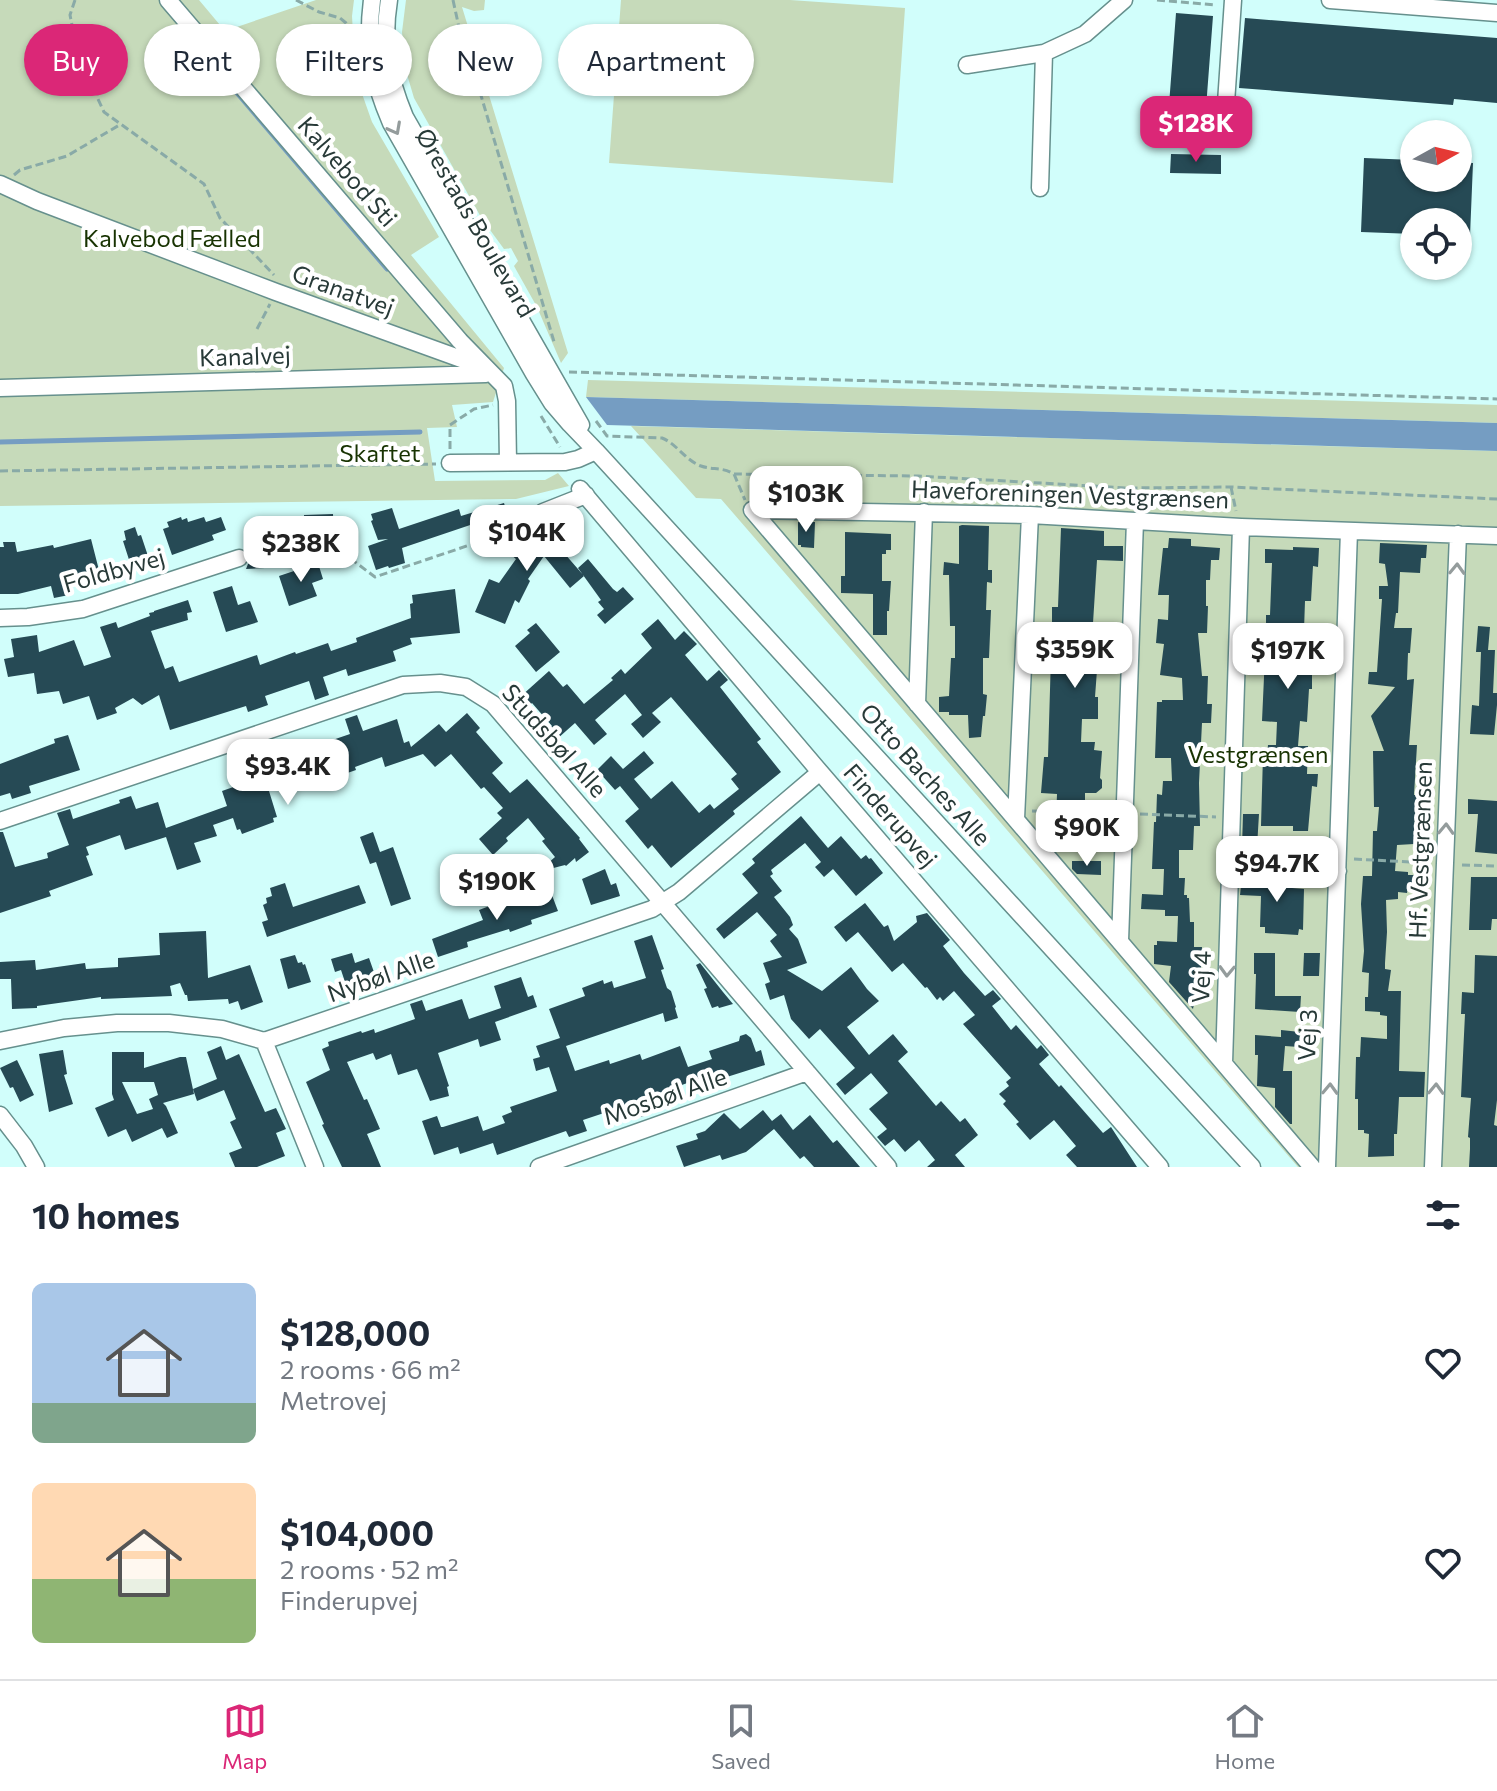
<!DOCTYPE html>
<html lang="en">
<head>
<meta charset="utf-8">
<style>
  :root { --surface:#fff; --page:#f2f2f3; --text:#1f2937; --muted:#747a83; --line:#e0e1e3; --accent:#db2777 }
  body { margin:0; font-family:Commissioner,sans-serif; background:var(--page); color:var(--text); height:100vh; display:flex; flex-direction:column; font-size:30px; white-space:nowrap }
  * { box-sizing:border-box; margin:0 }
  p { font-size:26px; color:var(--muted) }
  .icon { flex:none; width:44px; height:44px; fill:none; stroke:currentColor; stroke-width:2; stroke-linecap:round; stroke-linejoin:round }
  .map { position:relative; height:1167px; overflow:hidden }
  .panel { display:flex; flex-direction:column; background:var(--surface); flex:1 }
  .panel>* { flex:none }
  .top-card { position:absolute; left:24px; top:24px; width:800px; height:72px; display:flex; gap:16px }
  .needle { width:52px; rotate:82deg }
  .buttons { position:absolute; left:1400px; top:120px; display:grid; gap:16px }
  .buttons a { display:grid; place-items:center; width:72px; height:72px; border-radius:50%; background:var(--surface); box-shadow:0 2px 6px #0004; font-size:40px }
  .price { position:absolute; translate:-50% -68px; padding:0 18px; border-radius:16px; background:#fff; color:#222; font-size:26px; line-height:52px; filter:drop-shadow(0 2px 4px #0008) }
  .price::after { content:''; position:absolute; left:50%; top:48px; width:24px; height:18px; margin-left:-12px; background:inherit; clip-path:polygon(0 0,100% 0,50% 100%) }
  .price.current { background:var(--accent); color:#fff }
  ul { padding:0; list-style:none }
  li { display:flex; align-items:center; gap:24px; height:200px; padding:0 32px }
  li span { display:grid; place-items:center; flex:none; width:224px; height:160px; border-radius:12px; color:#555 }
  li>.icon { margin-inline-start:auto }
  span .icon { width:96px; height:96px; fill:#fffc; stroke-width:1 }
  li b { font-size:34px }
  h2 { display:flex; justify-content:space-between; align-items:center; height:96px; padding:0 32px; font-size:34px }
  .tag { padding:0 28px; border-radius:36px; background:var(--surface); box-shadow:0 2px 6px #0004; font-size:28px; line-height:72px }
  .tag.current { background:var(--accent); color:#fff }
  .dock { display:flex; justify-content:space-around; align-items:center; height:112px; border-top:2px solid var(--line); background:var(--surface); font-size:22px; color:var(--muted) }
  .dock a { display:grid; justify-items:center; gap:4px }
  .dock .current { color:var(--accent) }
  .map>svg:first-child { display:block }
</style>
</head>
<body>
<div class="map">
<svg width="1497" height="1167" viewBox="0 0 1497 1167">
  <rect width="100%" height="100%" fill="#d1fefb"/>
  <!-- green -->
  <path fill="#c6daba" d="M0 0H199L225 31 316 0H354L352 16 354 52 360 88 372 122 439 237 411 255 504 368 493 402 452 405 457 427 427 428 435 481 545 480 558 473 569 486 516 499 0 506Z
    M406 0H485L484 10 474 11 462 7 568 353 561 363 537 307 514 266 518 261 511 248 504 249 482 219 414 98 406 71 402 32Z
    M621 0H790L905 8 893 183 609 163Z
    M588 380 1497 405V423L586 397Z
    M631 426 1497 451V1167H1298L721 499 696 498Z"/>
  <!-- water -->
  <path fill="#759dc2" d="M586 397 1497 423V451L607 425Z"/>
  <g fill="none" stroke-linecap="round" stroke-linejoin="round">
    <!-- stream -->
    <path stroke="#759dc2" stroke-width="5" d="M226 80 387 269
      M0 442 420 432"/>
  </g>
  <!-- building -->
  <path fill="#264a55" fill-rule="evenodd" d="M1176 13 1213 16 1206 108 1169 105Z
    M1245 18 1497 38V103L1454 99 1453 105 1239 88Z
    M1171 154 1221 155V174L1170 173Z
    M1364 158 1414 160V178H1458V162L1473 163 1470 236H1458V222H1414V234L1361 232Z
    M504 503 507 513 485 522V520L402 548 405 563 389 568 388 566 376 570 368 546 388 539 378 540 371 521 373 520 371 514 392 508 399 529 459 509 461 516Z
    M333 514 334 541 314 542 313 531H304V515Z
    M181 517 182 520 187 518 188 522 204 517 206 522 221 517 226 530 212 535 214 540 172 555 163 529 169 527 167 522Z
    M558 519 568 532 558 546 584 576 570 588 544 556 528 579 530 581 519 603 515 600 505 624 475 612 489 579 499 583 516 559 510 554 522 534 539 546Z
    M798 522H815L814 548 801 547V545H798Z
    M962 525 989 526 988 570H992V583L987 582 986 610H991L989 658H983V694L987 695 985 716H983L981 737 969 738 968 715H949V712H939V697L949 696 951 658H955V626H950L949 575H943L944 562 959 564V526Z
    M135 527 138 536 141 535 150 562 132 569 123 541 126 540 124 531Z
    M1061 528 1104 531V546H1123V561L1097 560 1093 623H1098L1094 669 1097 670 1095 697H1098V719H1082L1081 742H1095L1094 750 1102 751 1100 778 1102 780V788L1096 793H1085V820L1109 821 1106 849 1093 848 1094 838 1068 836V843L1050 842 1045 837 1046 820H1056L1057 794 1041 793 1044 757H1048L1051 656H1066V631L1052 630V607H1058Z
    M845 532 891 534V550H886V554H882V581H891L889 611H887V635H873V594L841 593V576H845Z
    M246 536H265V568L246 569 250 559 246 550Z
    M1169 538 1191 539V546L1220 548 1219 560H1211L1210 580H1206V606H1208L1207 633H1198L1202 676H1208L1207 704H1212L1211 723H1202L1199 783 1200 826H1194L1193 850H1179V878H1185L1184 895H1187V898H1189L1190 922H1194V947H1202L1201 968 1193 1009 1169 982 1171 966 1154 964V945H1157V941L1177 942 1178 916H1165V910L1141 909 1142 894 1163 895 1164 869H1152L1154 822H1156L1157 794 1162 795 1163 781H1172L1171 758H1155L1157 702H1162V700H1183L1182 678 1160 675 1164 644 1156 643 1158 619 1168 620 1169 595H1158L1163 548H1168Z
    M91 539 101 578 67 586 69 595 54 598 51 586 18 594H0V547H4L3 542H15L17 552 53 545 54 548Z
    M1380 543 1427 545 1426 558H1421L1420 573 1400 572 1398 613H1396L1394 628H1412L1410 653H1408L1407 680 1414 679 1409 745H1417L1414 795H1425L1424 815 1415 814 1414 844 1397 845 1395 871 1408 872V875H1414L1413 889 1408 888 1407 893 1398 892V899L1386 900 1387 932 1385 963V969L1391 970 1388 991H1401L1399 1071 1425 1072 1424 1097H1399L1397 1134H1394V1156L1368 1157 1369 1134 1364 1133V1130H1358V1099H1355L1356 1057H1360L1361 1037 1387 1039V1016L1380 1015V1012L1365 1011V997H1368L1369 973 1362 972 1364 951 1361 904 1363 876H1372L1373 831H1377L1379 807H1374L1373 751H1384L1371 716 1395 687 1368 684 1369 672H1377L1382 599H1379V586H1388L1385 564 1379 563Z
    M1293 547 1319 548 1318 567 1313 566 1311 601H1305L1303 659H1312V689H1309L1307 722 1300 721 1298 746H1308L1307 774H1318L1317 787 1312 786 1308 831H1293V826H1261L1263 755H1267L1268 745H1276L1277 722 1262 721 1265 655H1270L1272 630H1266V615H1270L1272 563H1265V549L1293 550Z
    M588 559 613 589 617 592 623 587 634 599 605 624 597 615 604 609 598 602 601 600 578 568Z
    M318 563 323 579 312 583 317 596 289 606 279 576Z
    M232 586 238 605 250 601 258 622 226 632 213 592Z
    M455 589 460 633 410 638 412 644 393 651 396 661 348 676 346 669 323 677 329 695 315 700 309 681 265 696 268 705 248 712 246 706 170 730 159 695 142 705 133 698 115 708 117 713 97 720 89 696 63 704 59 691 37 694 34 673 8 677 4 659 14 657 11 639 37 635 39 652 74 640 84 666 111 657 100 627 116 622 118 628 150 616 149 613 154 612V611L188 600 192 612 187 613 188 620 151 631 165 669 173 666 179 682 257 655 260 665 295 652 296 654 328 643 331 651 357 642 356 638 411 618 410 604 413 603 412 595Z
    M658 619 675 640 684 631 697 644 685 655 707 681 719 670 728 680 720 687 761 739 757 742 781 772 733 811 735 814 671 868 652 845 648 849 625 821 639 809 620 786 615 790 597 770 611 756 623 769 644 751 654 763 634 779 651 799 672 781 699 813 710 804 714 809 739 789 731 779 737 774 671 697 652 713 661 722 643 738 631 724 642 715 625 694 595 720 607 734 594 745 575 723 548 747 540 736 552 726 532 703 518 715 507 702 517 693 520 697 549 671 563 687 567 684 584 704 613 680 611 678 621 669 625 674 652 648 641 634Z
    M536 623 560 652 536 672 515 646 530 633 527 630Z
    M1478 626 1490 627 1488 650H1495L1493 693H1497V705L1494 735 1470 734 1472 705 1479 706 1481 652H1476Z
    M467 713 480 728 476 732 503 763 492 773 510 793 527 779 580 838 579 839 589 852 576 862 575 858 566 866 565 865 538 872 555 857 542 841 545 839 528 818 506 838 508 841 493 855 479 839 502 818 497 813 503 808 484 787 481 789 451 754 435 767 423 754 385 767 382 757 355 767 356 770 310 786 307 777 269 791 277 817 273 818 274 822 242 834 240 829 237 830 233 818 213 825 217 836 194 843 201 862 177 870 166 837 125 850 120 835 86 847 89 855 86 856 93 875 49 891 51 896 0 913V832H3L15 867 48 858 47 853 69 845 57 813 70 809 73 819 120 803 119 800 131 796 136 809 158 802 166 828 227 806 222 791 256 779 250 762 271 755 277 769 301 760 299 754 313 749 312 747 350 734 345 719 357 715 363 731 397 719 404 743 409 741 411 747 439 724 446 732Z
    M68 735 80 770 29 786 31 793 12 799 10 793 0 796V764L55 743 54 739Z
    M1468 799 1497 801V854L1475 852 1478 814H1468Z
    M1243 814H1259L1257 847H1242Z
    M801 816 828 848 841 836 861 859 866 855 869 859 871 858 883 873 856 896 833 869 824 877 815 867 821 862 805 843 771 870 773 874 770 876 782 891 774 897 790 917 793 925 789 929 798 939 807 963 787 970 822 991 851 967 867 989 879 1001 847 1027 869 1055 893 1034 908 1052 898 1061 936 1106 941 1101 960 1122 965 1118 978 1135 955 1155 965 1167H927L935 1160 919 1140 905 1152 894 1139 885 1146 877 1137 887 1129 869 1109 888 1093 871 1073 845 1095 836 1084 855 1068 820 1029 809 1039 791 1019 784 995 770 1000 765 984 770 982 763 963 782 957 770 941 777 935 757 912 724 939 716 929 758 893 742 874 755 863 752 859Z
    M373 832 380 852 393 847 411 899 391 906 376 862 370 864 360 837Z
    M1072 861H1101V875L1077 874 1072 869Z
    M605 869 611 885 616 883 620 896 591 905 582 879Z
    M1471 877H1497V919H1492L1491 930H1469Z
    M1242 878 1292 880V888L1304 889 1303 930 1299 929 1298 935 1265 933V927H1260L1261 896 1240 895Z
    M285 883 293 907 359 885 366 903 267 937 262 922 268 920 263 905 267 903 266 898 272 896 270 888Z
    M550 890 558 911 531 920 532 924 510 932 509 929 467 942 468 947 438 957 432 939 483 920 479 910 500 902 502 908Z
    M865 903 884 927 888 925 894 941 917 922 916 916 927 913 950 940 943 946 964 973 985 996 993 990 1001 999 992 1006 1011 1030 1016 1025 1037 1049 1041 1045 1049 1055 1039 1064 1059 1087 1061 1085 1103 1133 1111 1127 1137 1167H1077L1066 1155 1076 1146 1054 1120 1030 1140 1016 1124 1019 1122 1003 1104 1006 1101 999 1094 1009 1086 1006 1082 1011 1078 963 1024 975 1015 954 991 943 1001 940 997 937 1000 927 987 925 988 903 963 892 972 858 932 846 942 834 927Z
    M206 931 208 978 250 965 263 1002 241 1010 238 1001 229 1004 228 999 188 1001 187 995H185L180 983 170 986 172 996 101 999V997L37 1006V1008L12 1009 11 979H0V962L35 960 36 970 85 963 86 969 118 967V958L160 955 159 933Z
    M652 935 664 969 661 970 667 988 671 991 676 1007 675 1008 678 1018 665 1022 663 1013 566 1046 575 1071 609 1060 610 1064 640 1054 642 1060 680 1046 688 1067 712 1059 709 1051 739 1041 740 1036 746 1034 751 1038 756 1052 761 1050 765 1065 692 1088 690 1082 660 1093 662 1099 641 1106 644 1116 617 1123 613 1110 583 1120 587 1131 569 1137 566 1131 497 1155 493 1143 460 1154 458 1147 434 1155 422 1121 437 1116 441 1127H443L478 1116 483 1131 505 1123 502 1116 512 1112 510 1107 557 1091 549 1067 536 1071 533 1059 540 1057 536 1046 560 1038 549 1009 585 996 582 988 603 980 604 984 612 981 614 988 646 978 634 941Z
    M352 953 355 963 369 958 375 975 346 985 341 970 335 972 331 959Z
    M1254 953H1275V996H1301L1300 1012 1255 1009 1256 974H1254Z
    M1304 953H1320L1319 976H1303Z
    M295 955 298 963 302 962 303 965 305 964 311 982 288 989 280 959Z
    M1475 955 1497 956V1100L1494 1125 1497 1126V1167H1469L1470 1149V1138L1468 1137 1471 1098 1461 1097 1465 1014H1461L1462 992 1474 993Z
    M700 963 723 992 733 1004 719 1008 718 1006 712 1008 704 989 707 988 696 965Z
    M521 977 528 997 533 995 537 1007 495 1022 501 1040 480 1047 478 1039 438 1053 449 1086 447 1087 449 1096 430 1101 417 1069 398 1075 391 1054 376 1060 373 1053 347 1062 364 1100 367 1099 380 1129 367 1134 381 1167H342L322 1125 324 1124 306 1082 330 1070 322 1049 329 1046 328 1042 361 1031 362 1033 374 1029 375 1033 415 1019 410 1004 422 1000 426 1011 462 999 469 1019 501 1008 494 986Z
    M1281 1030 1300 1032 1299 1047 1285 1046 1283 1071H1292V1124H1290L1275 1107V1088L1257 1086 1258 1055H1255V1035L1281 1037Z
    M221 1046 226 1060 239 1054 265 1112 276 1108 286 1129 276 1133 285 1156 257 1167H235L229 1153 242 1148 230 1122 236 1119 224 1090 197 1101 193 1089 217 1079 207 1052Z
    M63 1050 67 1074 64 1075 73 1104 49 1112 39 1054Z
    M112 1052H144V1068L180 1057H186L194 1094 163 1103 166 1106 178 1133 167 1138 162 1128 132 1142 126 1129 108 1137 95 1108 114 1100 112 1094ZM122 1082H154L158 1095 149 1099 153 1109 137 1114Z
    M17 1060 34 1095 20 1102 13 1087 10 1088 0 1068Z
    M763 1110 772 1121 781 1114 793 1130 810 1115 833 1143 837 1140 860 1167H814L804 1156 800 1159 774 1129 746 1152 722 1160 720 1155 684 1167 676 1146 698 1139 696 1134 705 1131 724 1113 740 1129Z"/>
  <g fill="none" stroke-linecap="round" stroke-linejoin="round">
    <defs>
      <path id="minor" d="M168 0 460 341 504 386 507 401 508 462
        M372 0C366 48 372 79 391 123L534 374 552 403 570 424 596 451 1252 1167
        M389 0C382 44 388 76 405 117L581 425
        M1330 0 1497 13
        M967 65 1044 53 1085 34 1124 0
        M1226 103 1233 0
        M0 184 37 201 276 292 464 360 479 368
        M1040 188 1044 53
        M0 388 486 374
        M450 463 565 462 578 459 596 451
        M580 489 820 772 1160 1167
        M531 525 543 512 586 495
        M0 618 28 617 83 609 239 558
        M917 704 924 512
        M1016 819 1030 515
        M0 821 403 685 440 683 466 687 493 704 888 1167
        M1230 866 1338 871
        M1120 941 1135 521
        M0 1041 64 1028 117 1023H169L222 1029 264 1041 652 909 679 892 820 772
        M264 1041 315 1167
        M1224 1063 1241 527
        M0 1115 24 1146 36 1167
        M539 1167 807 1072
        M1312 1167 752 510 1030 515 1241 527 1497 536
        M1327 1167 1349 531
        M1433 1167 1458 534"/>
    </defs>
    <!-- minor casing -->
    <use href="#minor" stroke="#66908d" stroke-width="19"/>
    <!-- path -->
    <path stroke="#89aaa7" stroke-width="3" stroke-dasharray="8 4" stroke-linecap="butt" d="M75 0 70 15 72 25 80 32 98 71 97 97 104 112 204 184 220 218 274 275
      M296 0 319 12 340 18 346 23 353 34 356 33
      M453 0 460 32 469 55 555 345
      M1157 0 1216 5
      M14 175 20 170 67 156 121 124
      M257 329 270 304
      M569 372 1497 399
      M541 416 560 447
      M596 421 607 436 662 438C677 444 685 460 701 466 712 470 723 467 734 474L918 476 1127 488 1231 487 1497 499
      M450 449V425L474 409 493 405
      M0 471 436 464
      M734 474 745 500
      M1231 487 1236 511
      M255 559 347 556 375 577 517 529
      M1032 811 1108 813
      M1140 814 1216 817
      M1354 859 1430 863
      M1462 865 1497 866"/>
    <!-- minor -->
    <use href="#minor" stroke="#fff" stroke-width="16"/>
  </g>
  <!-- one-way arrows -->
  <defs><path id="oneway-chevron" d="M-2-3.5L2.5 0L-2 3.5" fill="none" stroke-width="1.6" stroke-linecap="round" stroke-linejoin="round" transform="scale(2)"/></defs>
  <g stroke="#949c9c">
    <use href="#oneway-chevron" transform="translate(395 129) rotate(62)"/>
    <use href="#oneway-chevron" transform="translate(1457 569) rotate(-88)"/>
    <use href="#oneway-chevron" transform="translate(1446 829) rotate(-88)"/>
    <use href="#oneway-chevron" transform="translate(1227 971) rotate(92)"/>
    <use href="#oneway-chevron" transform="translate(1330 1089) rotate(-88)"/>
    <use href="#oneway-chevron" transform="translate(1436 1089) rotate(-88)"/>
  </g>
  <g text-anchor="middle" stroke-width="8" stroke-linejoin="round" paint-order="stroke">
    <!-- street labels -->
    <g font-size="24" fill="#283a38" stroke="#fff">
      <text transform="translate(347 172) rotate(49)" y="8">Kalvebod Sti</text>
      <text transform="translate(475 223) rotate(60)" y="8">Ørestads Boulevard</text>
      <text transform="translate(343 291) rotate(20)" y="8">Granatvej</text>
      <text transform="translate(245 357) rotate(-2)" y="8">Kanalvej</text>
      <text transform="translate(1070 495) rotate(2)" y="8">Haveforeningen Vestgrænsen</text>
      <text transform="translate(114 571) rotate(-16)" y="8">Foldbyvej</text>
      <text transform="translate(554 741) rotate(48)" y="8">Studsbøl Alle</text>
      <text transform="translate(925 775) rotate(48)" y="8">Otto Baches Alle</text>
      <text transform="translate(890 816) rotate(49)" y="8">Finderupvej</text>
      <text transform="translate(1421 850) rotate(-88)" y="8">Hf. Vestgrænsen</text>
      <text transform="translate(381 977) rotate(-19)" y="8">Nybøl Alle</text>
      <text transform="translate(1202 977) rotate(-88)" y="8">Vej 4</text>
      <text transform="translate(1308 1035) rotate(-88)" y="8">Vej 3</text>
      <text transform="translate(665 1097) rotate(-19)" y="8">Mosbøl Alle</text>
    </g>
    <!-- park labels -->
    <g font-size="24" fill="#183302" stroke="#fff">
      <text x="172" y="247">Kalvebod Fælled</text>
      <text x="380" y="462">Skaftet</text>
      <text x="1258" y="763">Vestgrænsen</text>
    </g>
  </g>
</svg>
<div class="buttons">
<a><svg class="needle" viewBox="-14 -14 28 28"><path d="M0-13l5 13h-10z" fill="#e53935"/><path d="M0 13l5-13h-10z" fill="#747a83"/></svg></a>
<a><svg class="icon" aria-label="locate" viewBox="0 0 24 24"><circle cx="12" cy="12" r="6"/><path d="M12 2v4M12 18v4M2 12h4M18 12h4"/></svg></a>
</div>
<b class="price current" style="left:1196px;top:164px">$128K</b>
<b class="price" style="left:806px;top:534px">$103K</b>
<b class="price" style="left:527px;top:573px">$104K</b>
<b class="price" style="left:301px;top:584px">$238K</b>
<b class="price" style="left:1075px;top:690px">$359K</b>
<b class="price" style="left:1288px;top:691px">$197K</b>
<b class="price" style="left:288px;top:807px">$93.4K</b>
<b class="price" style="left:1087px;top:868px">$90K</b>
<b class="price" style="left:1277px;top:904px">$94.7K</b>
<b class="price" style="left:497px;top:922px">$190K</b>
<div class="top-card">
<a class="tag current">Buy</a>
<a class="tag">Rent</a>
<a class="tag">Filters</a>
<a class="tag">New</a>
<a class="tag">Apartment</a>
</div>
</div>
<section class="panel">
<h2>10 homes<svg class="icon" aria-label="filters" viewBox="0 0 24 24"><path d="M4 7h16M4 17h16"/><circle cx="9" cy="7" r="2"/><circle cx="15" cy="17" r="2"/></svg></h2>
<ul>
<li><span style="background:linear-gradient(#a9c7e8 75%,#7fa58c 0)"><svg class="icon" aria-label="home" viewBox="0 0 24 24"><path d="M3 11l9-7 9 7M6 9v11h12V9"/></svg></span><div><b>$128,000</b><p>2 rooms · 66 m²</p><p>Metrovej</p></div><svg class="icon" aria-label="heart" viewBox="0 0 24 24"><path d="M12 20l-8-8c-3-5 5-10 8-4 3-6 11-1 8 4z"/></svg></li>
<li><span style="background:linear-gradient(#ffd9b3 60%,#8fb573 0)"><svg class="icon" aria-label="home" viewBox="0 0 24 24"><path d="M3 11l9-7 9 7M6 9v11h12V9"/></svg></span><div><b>$104,000</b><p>2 rooms · 52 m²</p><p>Finderupvej</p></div><svg class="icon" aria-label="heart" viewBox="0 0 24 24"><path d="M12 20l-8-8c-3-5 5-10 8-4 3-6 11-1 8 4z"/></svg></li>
</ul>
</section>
<nav class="dock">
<a class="current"><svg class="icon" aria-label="map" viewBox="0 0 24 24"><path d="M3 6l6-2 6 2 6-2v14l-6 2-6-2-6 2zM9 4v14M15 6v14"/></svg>Map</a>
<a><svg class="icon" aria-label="saved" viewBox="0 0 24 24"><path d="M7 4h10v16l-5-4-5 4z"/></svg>Saved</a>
<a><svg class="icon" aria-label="home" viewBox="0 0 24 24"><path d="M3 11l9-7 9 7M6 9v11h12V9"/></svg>Home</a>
</nav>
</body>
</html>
